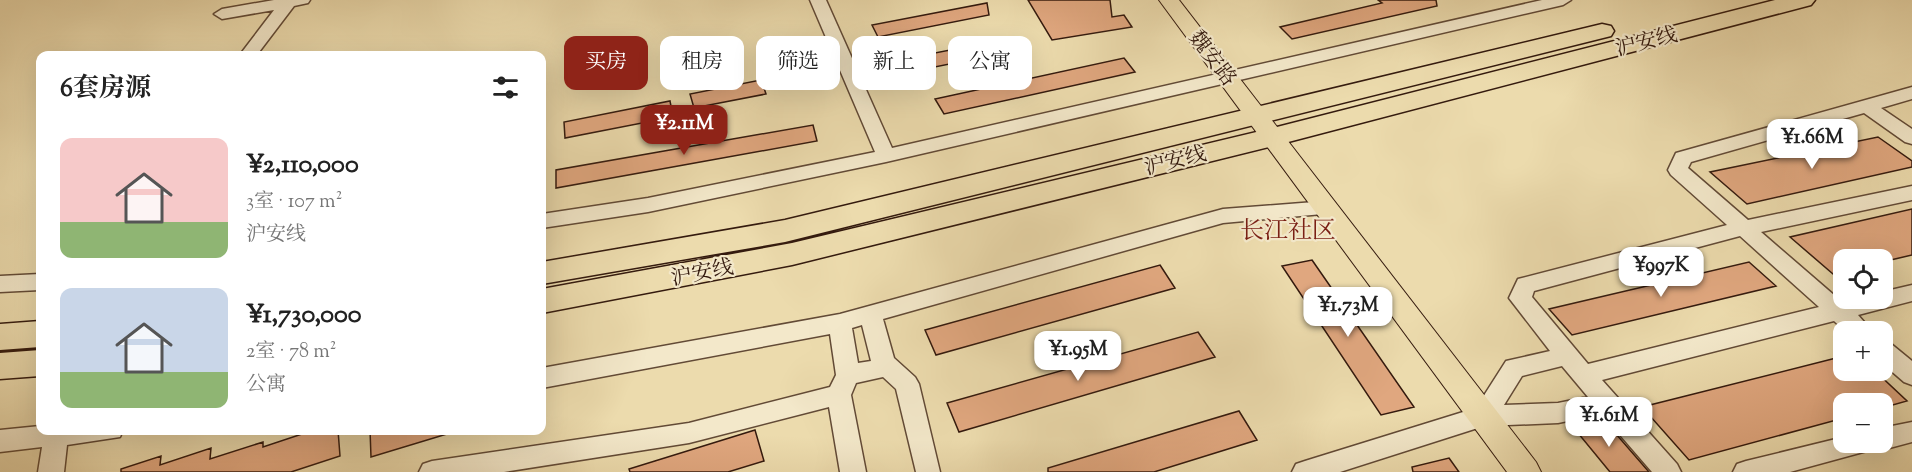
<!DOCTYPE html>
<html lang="zh">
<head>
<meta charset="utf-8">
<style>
  :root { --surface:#fff; --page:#f2f2f2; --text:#222; --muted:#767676; --accent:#8f2418 }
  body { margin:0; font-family:"Sorts Mill Goudy","Noto Serif SC",serif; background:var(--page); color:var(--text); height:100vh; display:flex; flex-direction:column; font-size:22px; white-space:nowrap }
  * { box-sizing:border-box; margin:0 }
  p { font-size:20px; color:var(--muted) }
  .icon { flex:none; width:33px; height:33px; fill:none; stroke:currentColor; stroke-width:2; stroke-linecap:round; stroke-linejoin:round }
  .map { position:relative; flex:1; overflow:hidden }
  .drawer { position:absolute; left:36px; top:51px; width:510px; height:384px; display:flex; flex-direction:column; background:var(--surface); border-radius:12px; box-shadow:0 6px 24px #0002 }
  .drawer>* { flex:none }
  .guide { position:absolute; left:564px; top:36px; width:570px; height:54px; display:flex; gap:12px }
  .controls { position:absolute; left:1833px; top:249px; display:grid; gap:12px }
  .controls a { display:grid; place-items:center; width:60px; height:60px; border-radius:12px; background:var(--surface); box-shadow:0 6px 24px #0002; font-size:30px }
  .price { position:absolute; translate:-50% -51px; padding:0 14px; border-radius:12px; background:#fff; color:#222; font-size:20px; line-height:39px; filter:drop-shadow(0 2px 3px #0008) }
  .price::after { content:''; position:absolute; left:50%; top:36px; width:18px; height:14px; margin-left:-9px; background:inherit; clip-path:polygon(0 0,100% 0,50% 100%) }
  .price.on { background:var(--accent); color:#fff }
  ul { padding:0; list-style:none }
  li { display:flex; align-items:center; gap:18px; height:150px; padding:0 24px }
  li span { display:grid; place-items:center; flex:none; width:168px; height:120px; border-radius:12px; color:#555 }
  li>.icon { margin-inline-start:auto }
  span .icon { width:72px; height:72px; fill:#fffc; stroke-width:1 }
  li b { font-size:26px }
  h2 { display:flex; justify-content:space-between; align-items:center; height:72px; padding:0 24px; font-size:26px }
  .pill { padding:0 21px; border-radius:12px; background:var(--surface); box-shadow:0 6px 24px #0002; font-size:21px; line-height:54px }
  .pill.on { background:var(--accent); color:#fff }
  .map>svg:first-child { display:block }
</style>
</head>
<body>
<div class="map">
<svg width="1912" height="472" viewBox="0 0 1912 472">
  <rect width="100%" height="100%" fill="#ecdbad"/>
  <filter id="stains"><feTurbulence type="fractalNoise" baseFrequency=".00333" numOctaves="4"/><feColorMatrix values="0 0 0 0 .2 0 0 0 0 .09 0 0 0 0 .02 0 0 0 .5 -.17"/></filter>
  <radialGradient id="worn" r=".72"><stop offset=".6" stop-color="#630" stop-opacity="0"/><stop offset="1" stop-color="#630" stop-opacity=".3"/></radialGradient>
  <!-- building -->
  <path fill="#e0a77f" stroke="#341a0e" stroke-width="1.5" d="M1028 0H1110L1112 17 1124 15 1132 27 1052 40Z
    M1378 0H1436L1437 6 1292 39 1280 27 1382 3Z
    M987 3 989 15 878 37 872 25Z
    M1016 37 1024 49 895 75 889 62Z
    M1124 58 1135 72 944 114 935 99Z
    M793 69 797 82 764 88 766 94 694 108 690 94 761 80 759 75Z
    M670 101 673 117 565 138 564 122Z
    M813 125 817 141 556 188V170Z
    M1878 137 1912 161V167L1747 204 1710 172Z
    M1912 209V255L1882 262V260H1844V272L1833 274 1790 237Z
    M1312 260 1414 407 1381 415 1282 266Z
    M1749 262 1776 286 1572 335 1549 309Z
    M1160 265 1175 288 936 355 925 330Z
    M1198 332 1215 357 959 432 947 403Z
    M1844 356V370H1874L1907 401 1882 408V404H1844V418L1689 460 1642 407Z
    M1239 411 1257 440 1154 472H1048V468Z
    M1603 419 1649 472H1610L1573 427Z
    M314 430H338L340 456 291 472H121V469L161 456 160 465 211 448 210 459 263 442V447Z
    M370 430H446L447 434 371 457Z
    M755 430 764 461 728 472H630L629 469Z
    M1449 458 1459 472H1413L1412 467Z"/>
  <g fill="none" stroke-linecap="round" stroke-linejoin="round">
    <defs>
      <path id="minor" d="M274 0H310L308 3 294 6 256 56H239L274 10 222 19 214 14 222 9Z
        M810 0H826L892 148 1542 0H1571L1563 5 886 162 648 212 542 228V214L648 198 875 152Z
        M1912 87V99L1881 108 1912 129V144L1905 142 1864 113 1691 162 1688 168 1748 220 1912 186V200L1761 232 1842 302 1856 298H1882V292L1912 285V301L1858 315 1873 332H1846L1834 321 1602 380 1677 464 1681 472H1652L1602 414 1558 423 1484 426 1340 472H1292L1296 464 1305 461 1476 408 1506 361 1550 351 1509 298 1518 279 1727 225 1671 175 1668 170 1676 153ZM1740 236 1819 307 1588 364 1532 297 1534 291ZM1562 366 1588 397 1558 403 1504 405 1522 376Z
        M1327 201 1334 203 1337 208 1334 213 1223 223 883 319 894 358 915 377 919 384 940 472H916L896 389 883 377 856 383 851 395 866 472H840L829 407 689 443 504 472H419L423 464 432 461 689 423 830 387 836 375 830 334 542 388V368L840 314 1223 209ZM862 325 871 361 858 363 852 328Z
        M40 274V290L0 292V276Z
        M1882 340 1890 343 1912 361V385L1904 382 1882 363Z
        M1912 422V442L1882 450 1878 448 1790 472H1733L1737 464 1746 461 1844 437V442H1882V428Z
        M40 426V430H123L120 437 67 445 64 472H38L42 447 0 452V430Z"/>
      <path id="major" d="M1159 0H1179L1536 462 1541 472H1507Z"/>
      <path id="highway" d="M1775 0H1815L1811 5 1273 146 792 265 542 313V289L792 243 1273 128Z
        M1602 24 1611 26 1614 31 1611 36 785 242 542 284V262L785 220Z
        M40 321V347L0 350V324Z
        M40 350V376L0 379V353Z"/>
    </defs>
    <!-- minor casing -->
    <use href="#minor" stroke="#624a36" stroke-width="3"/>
    <!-- major casing -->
    <use href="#major" stroke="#341a0e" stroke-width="2"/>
    <!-- highway casing -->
    <use href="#highway" stroke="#341a0e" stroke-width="3"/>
    <!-- minor -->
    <use href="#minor" fill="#f3e8ca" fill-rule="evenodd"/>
    <!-- major -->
    <use href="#major" fill="#ecdbad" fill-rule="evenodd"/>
    <!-- highway -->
    <use href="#highway" fill="#ecdbad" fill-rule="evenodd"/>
  </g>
  <g text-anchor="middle" stroke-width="4.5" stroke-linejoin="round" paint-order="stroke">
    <!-- street labels -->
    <g font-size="21" fill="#341a0e" stroke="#f3e8ca">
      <text transform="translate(1646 41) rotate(-14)" y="7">沪安线</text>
      <text transform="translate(1213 58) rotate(53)" y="7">魏安路</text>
      <text transform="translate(1175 160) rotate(-14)" y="7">沪安线</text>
      <text transform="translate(702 272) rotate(-11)" y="7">沪安线</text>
    </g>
    <!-- quarter labels -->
    <g font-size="24" fill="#7a1f14" stroke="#f3e8ca">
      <text x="1288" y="238">长江社区</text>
    </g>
  </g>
  <rect width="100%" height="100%" filter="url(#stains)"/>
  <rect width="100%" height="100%" fill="url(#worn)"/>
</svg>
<div class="controls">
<a><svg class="icon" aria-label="locate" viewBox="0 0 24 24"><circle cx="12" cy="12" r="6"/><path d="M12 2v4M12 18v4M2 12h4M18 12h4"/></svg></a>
<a>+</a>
<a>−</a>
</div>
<b class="price on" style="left:684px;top:156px">¥2.11M</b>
<b class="price" style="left:1812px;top:170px">¥1.66M</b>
<b class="price" style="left:1661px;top:298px">¥997K</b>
<b class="price" style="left:1348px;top:338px">¥1.73M</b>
<b class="price" style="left:1078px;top:382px">¥1.95M</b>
<b class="price" style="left:1609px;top:448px">¥1.61M</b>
<div class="guide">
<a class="pill on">买房</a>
<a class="pill">租房</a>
<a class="pill">筛选</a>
<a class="pill">新上</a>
<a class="pill">公寓</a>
</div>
<section class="drawer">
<h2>6套房源<svg class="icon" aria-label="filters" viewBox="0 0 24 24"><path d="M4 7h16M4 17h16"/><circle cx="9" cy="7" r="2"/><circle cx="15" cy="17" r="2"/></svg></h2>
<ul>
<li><span style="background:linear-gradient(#f6c9c9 70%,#8fb573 0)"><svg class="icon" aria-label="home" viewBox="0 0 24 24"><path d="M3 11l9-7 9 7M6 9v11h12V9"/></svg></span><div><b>¥2,110,000</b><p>3室 · 107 m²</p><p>沪安线</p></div></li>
<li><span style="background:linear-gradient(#c9d6e8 70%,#8fb573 0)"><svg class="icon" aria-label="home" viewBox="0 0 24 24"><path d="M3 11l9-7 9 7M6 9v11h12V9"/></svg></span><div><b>¥1,730,000</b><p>2室 · 78 m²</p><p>公寓</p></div></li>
</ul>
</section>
</div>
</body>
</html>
